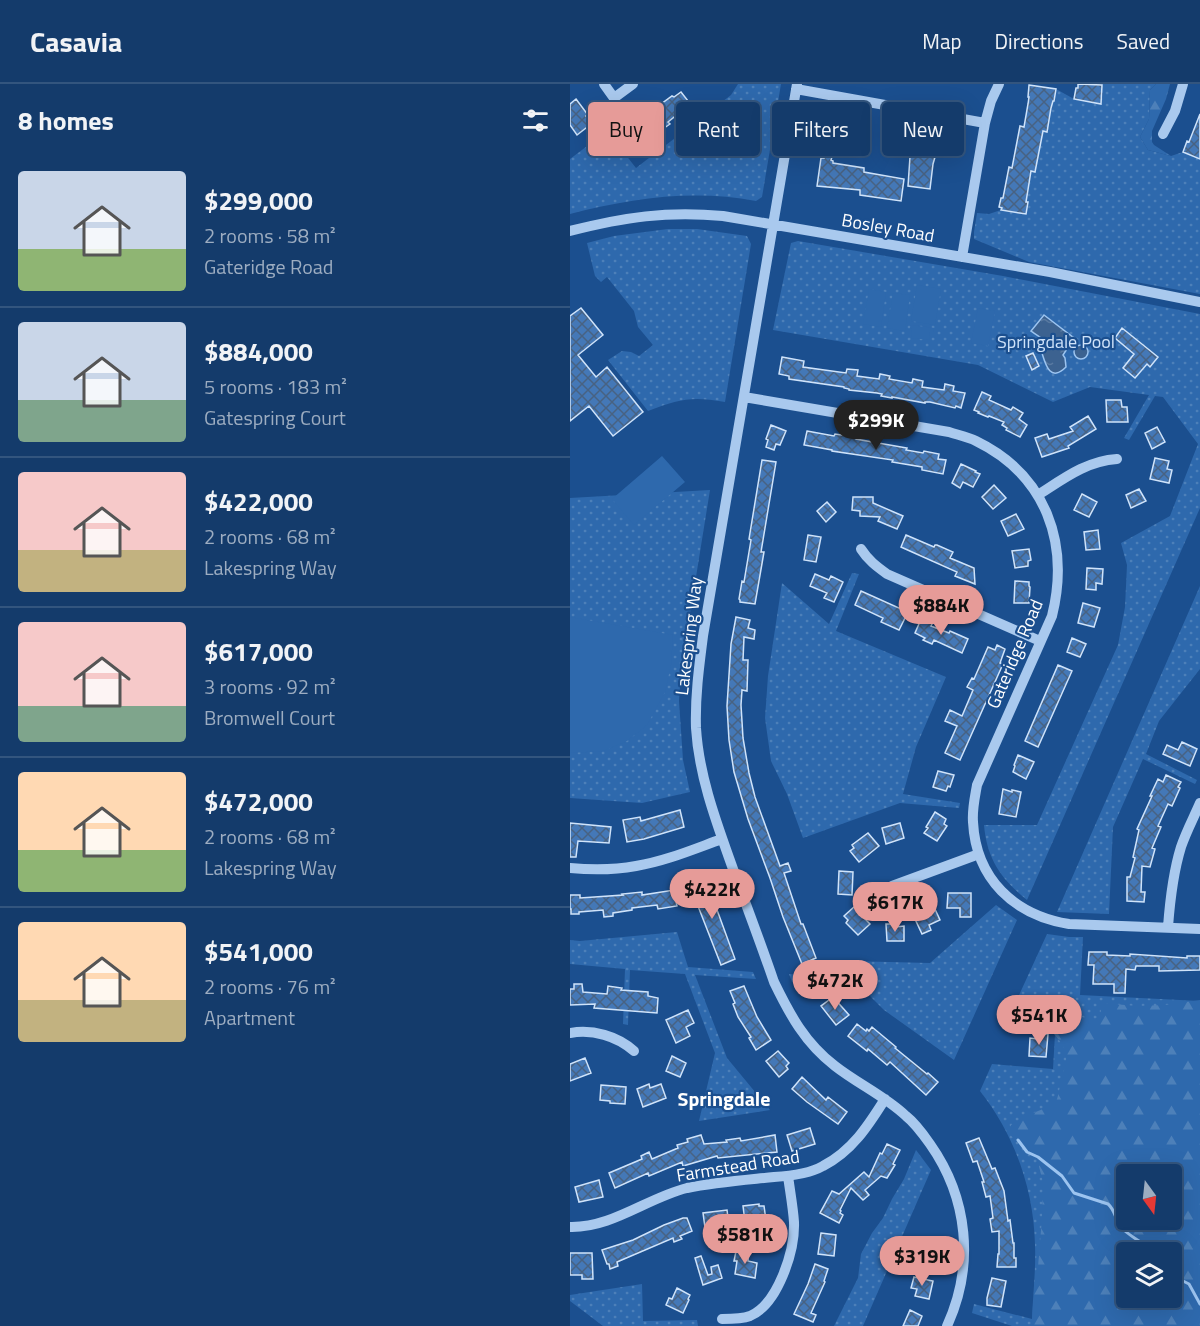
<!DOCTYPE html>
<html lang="en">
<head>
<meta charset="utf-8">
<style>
  :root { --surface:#143b6b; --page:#214673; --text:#f1f3f6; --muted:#9dadc1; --line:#33557e; --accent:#e69b98 }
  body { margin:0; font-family:"Titillium Web",sans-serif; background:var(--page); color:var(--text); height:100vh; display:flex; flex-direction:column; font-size:22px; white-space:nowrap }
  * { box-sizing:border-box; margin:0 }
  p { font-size:20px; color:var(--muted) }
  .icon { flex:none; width:33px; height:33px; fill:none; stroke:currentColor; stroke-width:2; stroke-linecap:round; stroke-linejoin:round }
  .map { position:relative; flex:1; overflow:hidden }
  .panel { display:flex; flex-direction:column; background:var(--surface); width:570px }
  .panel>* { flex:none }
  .banner { position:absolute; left:18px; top:18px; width:522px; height:54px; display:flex; gap:12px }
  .needle { width:39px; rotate:165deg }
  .buttons { position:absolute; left:546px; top:1080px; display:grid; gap:12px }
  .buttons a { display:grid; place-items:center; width:66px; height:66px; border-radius:6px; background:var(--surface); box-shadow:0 6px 24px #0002,0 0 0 2px var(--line); font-size:30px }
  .price { position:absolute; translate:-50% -51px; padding:0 14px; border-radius:21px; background:var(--accent); color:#111; font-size:20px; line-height:39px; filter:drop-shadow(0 2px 3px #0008) }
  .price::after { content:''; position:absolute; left:50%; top:36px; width:18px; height:14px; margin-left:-9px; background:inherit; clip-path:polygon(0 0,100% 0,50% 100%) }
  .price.active { background:#222; color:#fff }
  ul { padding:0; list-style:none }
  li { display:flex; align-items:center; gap:18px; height:150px; padding:0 18px }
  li+li { border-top:2px solid var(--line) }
  li span { display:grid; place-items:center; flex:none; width:168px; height:120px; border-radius:6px; color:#555 }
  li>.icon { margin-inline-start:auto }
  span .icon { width:72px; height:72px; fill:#fffc; stroke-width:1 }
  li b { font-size:26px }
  h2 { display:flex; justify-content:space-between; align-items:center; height:72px; padding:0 18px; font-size:26px }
  .pill { padding:0 21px; border-radius:6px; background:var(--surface); box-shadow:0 6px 24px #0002,0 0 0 2px var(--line); font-size:21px; line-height:54px }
  .pill.active { background:var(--accent); color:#111 }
  header { display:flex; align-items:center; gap:36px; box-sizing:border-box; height:84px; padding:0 30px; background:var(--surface); border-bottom:2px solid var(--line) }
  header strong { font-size:28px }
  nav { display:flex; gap:33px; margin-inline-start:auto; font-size:21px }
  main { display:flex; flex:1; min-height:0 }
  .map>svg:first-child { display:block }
</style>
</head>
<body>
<header>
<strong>Casavia</strong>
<nav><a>Map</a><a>Directions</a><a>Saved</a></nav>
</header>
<main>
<section class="panel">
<h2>8 homes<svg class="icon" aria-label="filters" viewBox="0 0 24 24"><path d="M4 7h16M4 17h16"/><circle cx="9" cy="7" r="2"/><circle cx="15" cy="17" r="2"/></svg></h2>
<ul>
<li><span style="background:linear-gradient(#c9d6e8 65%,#8fb573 0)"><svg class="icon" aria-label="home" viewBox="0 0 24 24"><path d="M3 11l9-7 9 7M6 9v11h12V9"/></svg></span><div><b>$299,000</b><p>2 rooms · 58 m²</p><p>Gateridge Road</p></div></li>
<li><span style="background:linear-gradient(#c9d6e8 65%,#7fa58c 0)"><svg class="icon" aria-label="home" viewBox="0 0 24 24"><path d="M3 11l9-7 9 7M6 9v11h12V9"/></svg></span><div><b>$884,000</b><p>5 rooms · 183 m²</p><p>Gatespring Court</p></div></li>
<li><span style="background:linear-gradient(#f6c9c9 65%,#c2b280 0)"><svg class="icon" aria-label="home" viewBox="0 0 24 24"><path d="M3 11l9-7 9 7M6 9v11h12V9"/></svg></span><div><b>$422,000</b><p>2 rooms · 68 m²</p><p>Lakespring Way</p></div></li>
<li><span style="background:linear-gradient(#f6c9c9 70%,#7fa58c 0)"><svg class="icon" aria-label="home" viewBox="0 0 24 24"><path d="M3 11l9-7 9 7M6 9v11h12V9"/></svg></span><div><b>$617,000</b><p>3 rooms · 92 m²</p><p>Bromwell Court</p></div></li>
<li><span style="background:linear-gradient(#ffd9b3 65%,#8fb573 0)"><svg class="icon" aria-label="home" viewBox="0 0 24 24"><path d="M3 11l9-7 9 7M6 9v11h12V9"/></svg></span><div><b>$472,000</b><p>2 rooms · 68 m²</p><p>Lakespring Way</p></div></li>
<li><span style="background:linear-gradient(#ffd9b3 65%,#c2b280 0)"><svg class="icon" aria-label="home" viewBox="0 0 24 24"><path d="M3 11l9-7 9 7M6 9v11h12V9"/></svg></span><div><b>$541,000</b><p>2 rooms · 76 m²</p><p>Apartment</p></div></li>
</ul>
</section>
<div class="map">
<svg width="630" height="1242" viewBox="0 0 630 1242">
  <defs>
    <pattern id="green-dots" width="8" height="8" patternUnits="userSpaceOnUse" patternTransform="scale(1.5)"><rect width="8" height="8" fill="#2e69ad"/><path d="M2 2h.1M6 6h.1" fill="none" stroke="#4d80b9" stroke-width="1.8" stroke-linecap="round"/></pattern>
    <pattern id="forest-firs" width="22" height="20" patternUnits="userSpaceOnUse" patternTransform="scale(1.5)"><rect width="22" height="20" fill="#2e69ad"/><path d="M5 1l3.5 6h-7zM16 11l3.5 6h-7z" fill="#4d80b9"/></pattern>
    <pattern id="water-ripples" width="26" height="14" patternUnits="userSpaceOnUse" patternTransform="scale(1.5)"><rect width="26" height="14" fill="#3c6290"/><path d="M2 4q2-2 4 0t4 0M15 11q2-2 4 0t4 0" fill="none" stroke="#597aa1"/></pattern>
    <pattern id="building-cross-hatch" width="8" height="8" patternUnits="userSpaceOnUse" patternTransform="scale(1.5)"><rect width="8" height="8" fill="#4478b7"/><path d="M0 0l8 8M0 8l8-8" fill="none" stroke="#486282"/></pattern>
  </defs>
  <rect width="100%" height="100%" fill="#1b4f8f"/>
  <!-- green -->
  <path fill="url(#green-dots)" fill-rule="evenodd" d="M168 0H211L192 113 186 117C124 105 61 114 0 130V75L37 47 66 84 161 11Z
    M532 0H586L580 6 579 35 570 53 578 66 601 72 613 68 630 75V210L459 178 404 155V148L407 129 419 130 455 118 456 116 460 87 465 88 470 63 472 47 477 48 482 17H484L486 5 504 15 531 20 533 9 530 8Z
    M98 145H127L177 152 181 160 155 318C122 312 109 315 78 327L38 276 52 267 61 268 69 272 83 261 68 243 64 227 37 193 31 198 25 192 17 159 44 152Z
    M228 157 433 192 630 230V424L457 816C431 795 417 775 414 741H467L548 561 555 523 557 481 551 459 600 432 628 360 593 313 585 312 559 356 554 354 579 311 520 303 483 318 408 281 203 246 221 159Z
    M140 406 111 586 109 617 113 676 120 708 72 719 0 714V414Z
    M282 489 289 490 266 547 376 593 346 663 333 710 390 719 389 724 330 719 233 754 217 710 201 677 195 634 198 592 212 499 259 540Z
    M630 502V585L589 637 576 670 627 696 625 700 573 675 543 743 539 830 487 828Z
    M426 821 447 836 384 976 314 926 299 911V904L222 898 219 890 283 895 277 877 360 879Z
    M107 848 118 883 183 888 186 895 125 891 157 974 200 1026 129 1037 145 969 115 890 60 886 58 941 53 940 55 885 0 880V856L10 857Z
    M477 850 499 853H513L510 911 630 917V1242H442L402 1229 404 1220 462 1235C463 1210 466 1185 465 1161 464 1105 444 1050 410 1007L422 980 483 985 485 950 433 946ZM556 1090H602V1136H556ZM556 1168H602V1214H556Z
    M346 1066 361 1086 293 1242H264L288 1194 291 1170 302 1149 313 1134 322 1115 334 1095Z
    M72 1200 73 1237 127 1236 128 1242H33L0 1217V1211Z"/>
  <!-- forest -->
  <path fill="url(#forest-firs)" fill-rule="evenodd" d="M586 0H600L596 15 582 47V58L584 61 601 72 578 66 570 53 579 35 580 6Z
    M474 911 483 912 501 927 512 933 522 936 528 934 531 927 529 922 531 919 567 922 595 921 630 916V1242H463L462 1238 463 1221 464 1217V1200L468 1183 472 1134 473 1098 466 1071 440 1051 441 1041 456 1032 485 1020C489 1012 489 1005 491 997 497 975 501 969 484 950 480 945 476 941 469 940 457 939 448 948 433 945L430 941C433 917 454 913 474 911ZM556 1090H602V1136H556ZM556 1168H602V1214H556Z"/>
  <!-- pitch -->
  <path fill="#2e69ad" d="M347 201 371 205 365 241 341 237Z
    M299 205 316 208 311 243 293 240Z
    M323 209 340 211 335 247 317 244Z
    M408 224 425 227 418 262 401 259Z
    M341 241 364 244 363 248H360L359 256 341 254 342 245 340 244Z
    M92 372 115 398 64 441 42 415Z
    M0 533 103 551 101 581 95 608 77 641 57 657 33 667 0 669Z"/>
  <!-- water -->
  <path fill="url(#water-ripples)" stroke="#9cc4f0" stroke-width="1.5" d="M474 231 504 254 493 271 495 274 496 283C479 300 475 278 471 266L477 258 461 247Z
    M504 268a7 7 0 1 1 14 0a7 7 0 1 1-14 0Z"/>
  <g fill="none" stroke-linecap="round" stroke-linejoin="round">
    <!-- stream -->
    <path stroke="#9cc4f0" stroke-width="3" d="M448 1056 457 1068 468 1073 492 1092 504 1109 538 1120C545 1126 545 1134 550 1142 555 1149 578 1163 587 1168
      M602 1181 607 1194 619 1200 630 1220"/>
  </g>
  <!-- building -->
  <path fill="url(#building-cross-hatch)" stroke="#cfe3fa" stroke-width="1.5" d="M508 0 532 1 531 20 504 15 506 4H508Z
    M459 1 486 5 484 17H483L481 24 477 48 473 47 465 88 461 87 456 118H458L456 130 431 126 432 124 429 123 431 114H433L439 83 442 84 450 42 454 43 458 20 459 13H458Z
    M111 8 122 22 114 28 113 26 98 38 100 40 84 51 83 50 68 61 57 47 72 35 74 36 88 25 87 23 102 12 104 13Z
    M6 15 18 31 16 32 21 40 7 51 0 41V20Z
    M630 30V75L613 68 617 57 619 58Z
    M341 58 368 62 367 73H365L363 80 360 105 338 102Z
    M254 72 262 73 261 76 263 77V79L294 84V88L334 95 331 117 290 111V106L247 102 251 74H254Z
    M11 224 33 251 8 271 26 293 37 283 73 328 43 352 19 322 0 337V232Z
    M552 244 588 273 580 283 577 280 565 294 553 284 564 270 545 254Z
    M463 269 469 282 462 286 456 272Z
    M212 273 234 277 233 283 276 289 277 285 288 286 287 292 309 295 310 290 320 292 319 295 342 299 343 295 353 297 352 303 374 306 375 300 384 302 383 307 395 309 391 324 386 322 385 324 360 318H355V319L322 313V314L311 312 312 310 307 309 279 306V305L274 304V303L219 295V292L209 290Z
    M412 308 421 312 419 316 441 326 443 323 453 329 449 335 457 341 450 353 436 346 437 344 432 341 434 338 419 332 418 333 408 329 409 328 404 326Z
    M536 316H551L552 323H557L558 338H537Z
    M518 332 526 345 498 362 499 364 472 373 465 354 477 350 479 355 503 347 500 343Z
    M201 341 216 347 210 361 206 360 204 366 196 363 198 356 196 355Z
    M587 343 595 358 582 365 575 349Z
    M237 347 264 352 265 350 286 353V355L337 364 336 366 353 369 354 367 369 370 368 375 376 376 373 390 352 386V383L322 378 323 376 262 367V366L234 361Z
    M585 374 599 377 597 385 602 386 599 399 580 395Z
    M192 376 206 378 191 468H194L185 520 170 518V516L169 515 172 497 174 498 181 456 179 455Z
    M391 380 406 387 405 388 410 390 403 403 393 398 390 404 382 399Z
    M424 401 436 414 423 425 412 413Z
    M569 405 576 417 561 424 556 411Z
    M512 410 527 418 519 433 504 426Z
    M283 413H303V419L333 432 327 445 308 437 310 433 290 432V427L282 426Z
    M257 418 266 428 256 438 247 427Z
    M446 430 454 445 438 452 431 437Z
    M528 446 530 465 516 466 514 448Z
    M238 451 251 453 246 478 234 476Z
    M336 451 364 463 365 461H367L383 468 380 474 404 484 405 500 385 492 387 488 331 463Z
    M459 465 461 476 458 477V482L445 484 442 467Z
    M517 484 533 485 532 500 526 499V506L516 505Z
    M245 490 259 496 261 492 273 498 264 518 254 514 257 509 240 502Z
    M445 497 459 498V502L460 503 459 519H444Z
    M291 507 338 528 329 546 311 538 313 534 285 521Z
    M513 519 530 524 524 543 508 539Z
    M166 533 180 536 178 544 185 546 184 555 174 553 173 576H178L177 607 172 606 171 621 173 654 179 689 185 713 210 782 218 779 221 787 214 789 231 840H233L246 874 232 880 213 833 200 794 178 735 164 688 159 656 157 622 161 560Z
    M352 533 363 538 361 542 379 549 380 547 398 555 392 569 364 556 362 560 353 556 355 554 345 549Z
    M502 554 516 560 510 573 497 568Z
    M427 561 435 565 430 579 433 580 390 676 375 669 387 642 375 637 380 626 392 632 403 606 397 603 402 594 404 595 418 563 425 566Z
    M488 581 502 587 468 663 455 657Z
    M612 658 627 665 620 682 593 670 597 661 608 666Z
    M448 671 464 678 456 695 443 688 445 682 444 681Z
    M368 687 384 691 380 703 378 702 376 707 363 703Z
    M596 691 611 698 608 703 610 704 602 722 598 720 588 742 591 743 582 764 585 765 580 783 572 782 571 808H575L574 818 557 817V793H560L565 774 563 773 569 746 567 745 582 712H580L588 695 593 698Z
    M433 705 442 708V706L451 708 446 733 429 730Z
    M110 726 114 743 74 755 57 758 53 736 70 733 71 737Z
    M365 728 376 735 374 740 377 742 367 757 354 749 358 744 356 743Z
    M0 739 41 743 39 759 8 757 6 773H0Z
    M330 739 334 754 316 760 312 744Z
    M298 749 309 762 289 778 280 767 284 764 282 761Z
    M269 787 283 788 282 811 268 810Z
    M135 793 165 875 151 881 126 817H125L119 798Z
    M104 806 107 822 88 825 87 821 62 824V826L43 829V832L34 833 33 826 9 828V830H1V825H0V811H10V814L53 811 52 810 72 808V811Z
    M378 809H401V833H390V824H377Z
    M285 822 295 832 293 833 300 840 288 851 276 839 278 836 274 832Z
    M364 823 370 836 359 841 361 846 352 850 345 835V832L348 830V829Z
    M316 840H325V843L334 842V857H317Z
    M519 868H537V871L560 872V870L617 874V872H630V886L589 887V882H566L565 886 556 885 555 909H544V900H523L524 881H518Z
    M4 900H12L13 908 37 910 38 902 52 904 51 906 78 908V912L88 914 87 929 24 924 25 920 0 921V905H4Z
    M174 902 187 933 201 956 186 966 179 954 181 953 168 933 163 920 165 919 160 907Z
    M263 913 279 931 266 941 251 922Z
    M118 926 124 939 116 943 120 952 106 959 96 936Z
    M287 940 296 947 297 945 299 947 302 943 326 963 325 964 357 990 358 989 368 998 356 1011 320 978 317 981 298 965 297 967 278 952Z
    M469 950H478L476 973 459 972 460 954 468 955Z
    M208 967 219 979 216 982 218 985 209 993 196 977Z
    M102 972 116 979 110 993 96 987Z
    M15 974 21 989 0 997V980Z
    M232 993 256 1016 258 1013 277 1028 268 1040 237 1018 222 1005Z
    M79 1000 80 1004 91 1000 96 1014 73 1023 67 1005Z
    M31 1001 56 1003 55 1020 40 1019V1017L30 1016Z
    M240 1044 245 1060 222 1067 217 1051Z
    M131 1051 134 1060 157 1058 156 1056 170 1054 171 1057 205 1051 207 1068 148 1074 147 1072 113 1082 112 1078 79 1092 78 1089 45 1104 39 1089 72 1075 71 1072 79 1068 82 1075 108 1064 107 1061 118 1058 117 1055Z
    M409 1054 422 1085 425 1084 434 1107 438 1137 440 1136 443 1159H444V1174H446V1183H427L428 1170H429V1147L422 1148 420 1135 423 1134 420 1112 416 1113 412 1098H414L407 1077 403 1078 396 1059Z
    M317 1060 330 1066 323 1080 325 1081 317 1094 311 1092 295 1106 299 1111 293 1116 281 1104 270 1126 271 1127 270 1129 273 1131 269 1139 250 1129 262 1107 269 1110 294 1088 299 1093 310 1069 312 1070Z
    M29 1096 33 1113 9 1118 5 1103Z
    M189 1120V1122H194L196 1136 175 1138 173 1122Z
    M157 1126 159 1141 152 1142 153 1145H148V1149L136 1151 133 1129Z
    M113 1134H117L122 1147 110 1152 112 1155 104 1158 103 1154 47 1178 48 1182 40 1185 39 1180H37L32 1166 63 1156 94 1141Z
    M251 1149 266 1151 264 1172 248 1170Z
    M352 1157H367L365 1182H352Z
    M166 1167 179 1169 178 1177 187 1179 185 1194 165 1190 167 1177H164Z
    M0 1169H22L23 1195H12V1191H0Z
    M131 1172 138 1191 142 1190 141 1183 148 1181 152 1194 133 1201 125 1174Z
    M245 1180 258 1185 254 1197 255 1198 241 1229 246 1231 243 1238 224 1230 238 1200Z
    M344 1193 363 1197 359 1215 345 1212 347 1205 341 1204Z
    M422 1194 436 1197 431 1223 417 1221V1214Z
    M107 1204 120 1211 118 1215 119 1216 113 1229 96 1221 99 1214 102 1215Z
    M340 1226 352 1232 348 1242H333Z"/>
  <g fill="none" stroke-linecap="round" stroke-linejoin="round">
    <!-- minor -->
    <path stroke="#a9c9ee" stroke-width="10" d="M34 0 44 14 63 0
      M227 0 133 552C129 583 125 613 126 644 129 693 147 740 163 785 177 823 191 860 204 898 220 931 235 959 265 982 288 1000 315 1012 336 1032 345 1039 353 1050 360 1060 398 1114 405 1181 377 1242
      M226 5 415 39
      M593 50 605 27 613 0
      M0 147C55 133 96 127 153 132L480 188 630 218
      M392 173 415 39 421 17 429 0
      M174 313 379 348C388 351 398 353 406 357 476 391 500 459 482 532L407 701C405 713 402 725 403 738 406 795 444 831 499 840L630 845
      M468 411C493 395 516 377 547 375
      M291 465C298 476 306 482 317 490L470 557
      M0 784C22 786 44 786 66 782 96 777 124 765 152 755
      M322 802 409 770
      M598 843C600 816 603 789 611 763 616 748 624 733 630 719
      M0 949C23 945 47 952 64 967
      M0 1143C42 1144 77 1114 117 1104 146 1098 175 1096 204 1093 221 1092 239 1090 253 1082 282 1067 298 1042 315 1015
      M152 1235C161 1235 172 1235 180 1232 208 1220 225 1167 224 1138 223 1123 220 1107 218 1092"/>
  </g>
  <g text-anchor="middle" stroke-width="4.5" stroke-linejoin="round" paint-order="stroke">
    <!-- street labels -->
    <g font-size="18" fill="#fff" stroke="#1b4f8f">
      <text transform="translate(318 144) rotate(10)" y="6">Bosley Road</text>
      <text transform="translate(119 552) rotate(-83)" y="6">Lakespring Way</text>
      <text transform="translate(445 570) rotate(-67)" y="6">Gateridge Road</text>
      <text transform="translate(168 1082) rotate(-9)" y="6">Farmstead Road</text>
    </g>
    <!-- park labels -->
    <g font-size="18" fill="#cfe3fa" stroke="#1b4f8f">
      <text x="486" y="264">Springdale Pool</text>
    </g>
    <!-- neighbourhood labels -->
    <g font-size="20" font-weight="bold" fill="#fff" stroke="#1b4f8f">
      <text x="154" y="1022">Springdale</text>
    </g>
  </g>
</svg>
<div class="buttons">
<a><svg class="needle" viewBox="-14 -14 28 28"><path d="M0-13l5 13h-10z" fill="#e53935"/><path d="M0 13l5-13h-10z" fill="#9dadc1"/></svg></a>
<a><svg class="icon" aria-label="layers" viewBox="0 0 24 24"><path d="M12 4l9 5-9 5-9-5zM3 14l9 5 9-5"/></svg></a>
</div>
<b class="price active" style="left:306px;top:367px">$299K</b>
<b class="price" style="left:371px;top:552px">$884K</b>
<b class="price" style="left:142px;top:836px">$422K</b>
<b class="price" style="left:325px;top:849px">$617K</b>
<b class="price" style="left:265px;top:927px">$472K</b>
<b class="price" style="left:469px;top:962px">$541K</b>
<b class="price" style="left:175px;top:1181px">$581K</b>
<b class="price" style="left:352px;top:1203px">$319K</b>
<div class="banner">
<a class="pill active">Buy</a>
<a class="pill">Rent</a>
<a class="pill">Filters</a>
<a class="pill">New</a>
</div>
</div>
</main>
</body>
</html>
